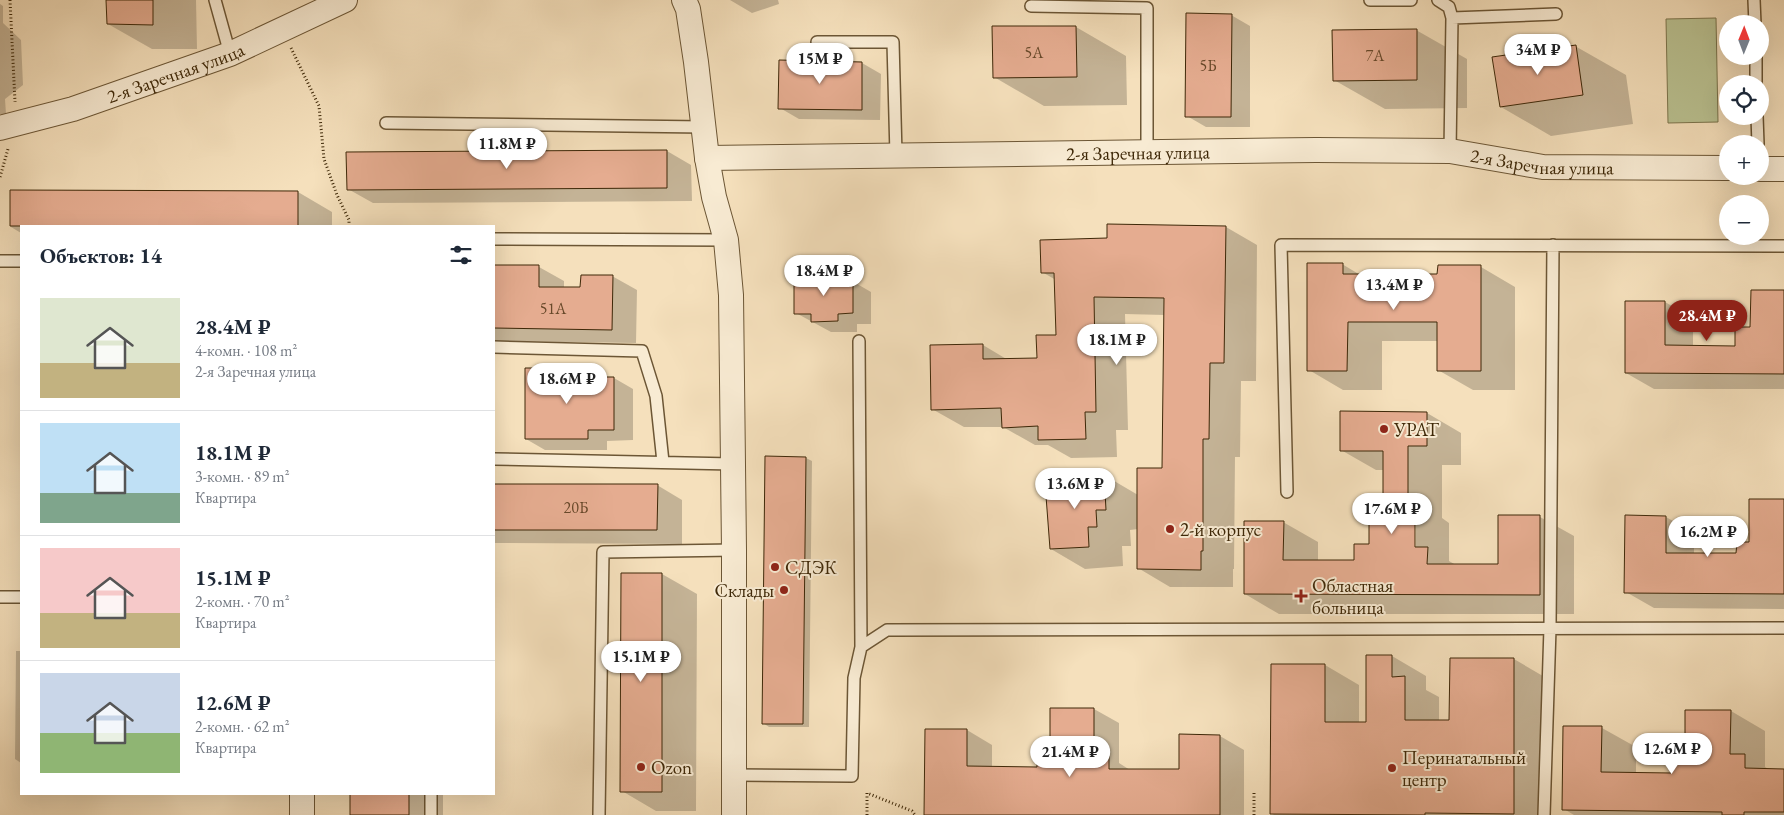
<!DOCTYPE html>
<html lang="ru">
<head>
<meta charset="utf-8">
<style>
  :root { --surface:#fff; --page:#f6f6f7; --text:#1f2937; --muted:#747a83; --line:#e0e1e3; --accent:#8f2418 }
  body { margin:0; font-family:"EB Garamond",serif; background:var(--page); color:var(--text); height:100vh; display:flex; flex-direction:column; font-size:19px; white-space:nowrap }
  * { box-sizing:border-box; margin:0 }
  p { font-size:16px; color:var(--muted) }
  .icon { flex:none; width:28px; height:28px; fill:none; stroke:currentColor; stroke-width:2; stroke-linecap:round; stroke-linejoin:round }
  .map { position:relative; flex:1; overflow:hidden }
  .drawer { position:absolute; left:20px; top:225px; width:475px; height:570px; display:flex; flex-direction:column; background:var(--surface); border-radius:0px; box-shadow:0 5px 20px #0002 }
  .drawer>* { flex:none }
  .needle { width:32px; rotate:1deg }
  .buttons { position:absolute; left:1719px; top:15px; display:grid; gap:10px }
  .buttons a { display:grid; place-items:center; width:50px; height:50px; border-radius:50%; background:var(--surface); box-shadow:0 5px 20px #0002; font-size:25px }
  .price { position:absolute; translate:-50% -42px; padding:0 11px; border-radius:18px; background:#fff; color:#222; font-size:16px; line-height:32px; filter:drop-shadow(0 1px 2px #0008) }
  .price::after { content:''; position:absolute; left:50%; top:30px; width:15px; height:11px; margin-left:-8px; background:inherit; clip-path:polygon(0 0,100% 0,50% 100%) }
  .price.selected { background:var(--accent); color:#fff }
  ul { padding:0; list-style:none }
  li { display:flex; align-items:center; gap:15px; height:125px; padding:0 20px }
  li+li { border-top:1px solid var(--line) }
  li span { display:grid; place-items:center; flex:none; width:140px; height:100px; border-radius:0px; color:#555 }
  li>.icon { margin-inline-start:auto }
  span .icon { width:60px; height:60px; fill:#fffc; stroke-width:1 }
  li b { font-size:21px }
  h2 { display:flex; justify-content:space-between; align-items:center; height:60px; padding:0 20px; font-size:21px }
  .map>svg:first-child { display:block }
</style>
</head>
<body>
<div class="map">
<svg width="1784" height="815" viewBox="0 0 1784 815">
  <rect width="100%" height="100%" fill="#f5e0bc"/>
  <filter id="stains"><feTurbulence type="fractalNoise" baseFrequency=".004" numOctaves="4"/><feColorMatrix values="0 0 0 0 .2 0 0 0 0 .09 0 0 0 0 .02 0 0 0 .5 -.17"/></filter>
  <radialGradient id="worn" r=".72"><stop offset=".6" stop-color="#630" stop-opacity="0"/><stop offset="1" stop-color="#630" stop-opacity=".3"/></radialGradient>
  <!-- pitch -->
  <path fill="#bac292" stroke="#7c754d" d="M1716 18 1718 122 1668 123 1666 19Z"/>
  <!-- shadow -->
  <path fill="#0003" fill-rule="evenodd" d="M107 0H196L197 49H152L108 24Z
    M730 0H778L779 4 752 13Z
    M0 4 3 6V23L21 40 23 85 5 99 6 114H0Z
    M1231 15 1250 26V127H1206L1187 116Z
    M1076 27 1126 56 1127 105 1044 106 994 77Z
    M1416 30 1467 59V108L1385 109 1334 80Z
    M1575 46 1626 75 1633 124 1551 136 1501 107Z
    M780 62 862 63 881 74 880 120 799 119 780 108Z
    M667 151 691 165 692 201 373 203 348 189Z
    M11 191 298 192 332 212V226H21V233L11 227Z
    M1226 227 1257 245 1256 381H1241L1240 457H1235L1234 569H1233V587H1170L1138 568V529L1130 530 1131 546H1122L1123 566 1085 569 1051 549 1063 496 1104 475 1138 495 1163 470 1165 315 1125 314 1128 430H1116L1117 457 1071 458 1048 445H1035L1003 427H964L932 409 983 345 1008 360 1038 359 1057 336 1056 280 1042 272 1108 240Z
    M1342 264 1362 276H1439L1481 267 1515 287V390H1473L1438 370V341H1382V390H1343L1309 370Z
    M494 266 539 267 564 281V288H582L612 276 637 290 636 343 494 341Z
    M839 275 848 281H852L871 292V324H857V332H831L796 313 812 281Z
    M1784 291V389H1654L1626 373 1665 302 1693 318V347H1736Z
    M556 370 571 378H614L633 389V440L607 441V450H545L526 439Z
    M1427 413 1461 433V465H1442V518L1449 523V561L1456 565 1499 566 1540 517 1574 536V614H1279L1245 594 1283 522 1318 542V561H1355L1371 546 1384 503V470H1376L1341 450ZM1413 521H1416V554H1413Z
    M766 458H806L812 461 809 727H769L763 723Z
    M494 485H657L682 500V544L494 543Z
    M1784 500V609L1654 608 1626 592 1666 517 1694 533V554L1738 555 1750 544Z
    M622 574H662L697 594 696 811H656L622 791Z
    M16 651H21V763L15 759Z
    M1392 656 1426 676V690L1439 697V721H1450L1514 659 1548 679V815H1274L1271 813 1272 665H1325L1359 685V723H1367Z
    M1094 709 1119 723V763L1130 770H1180L1220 736 1244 750V815H926L967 730 992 745V768H1038Z
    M1731 711 1765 731V767L1770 770H1784V815H1574L1564 809 1602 728 1636 747V774H1673L1686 754Z
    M351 794H443V815H351Z"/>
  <!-- building -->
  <path fill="#e5ac90" stroke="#3e2808" d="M106 0H153V25L107 24Z
    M1186 13 1232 14 1231 117H1185Z
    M992 26H1076L1077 77 993 78Z
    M1417 29V80L1333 81 1332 30Z
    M1576 45 1583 95 1500 107 1492 57Z
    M779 60 862 62V110L778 109Z
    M667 150V188L347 190 346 152Z
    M10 190 298 191V226H10Z
    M1107 224 1226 226 1224 363H1210L1209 439H1203V551H1201V570L1137 569V468H1162L1164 298 1094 297 1096 412H1085L1086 439 1038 440V426L1002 428 1001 408 931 410 930 345 983 344V359L1037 358 1036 335H1056L1054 273H1041L1040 240 1107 238Z
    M1307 263H1343V274H1437L1438 265H1481V371H1437V322H1348L1347 371H1307Z
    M494 265H539V287H580L581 275H613L612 330 494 328Z
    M811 274H839V279H853V313L838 314V321L811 322V314H794V279H811Z
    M1751 290H1784V374L1625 373V301H1665V345L1735 346V327H1750Z
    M525 368H557V377H614V430H588V439H525Z
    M1340 411 1427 412V446H1408V501L1415 502V547H1428L1427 564H1498V515H1540V595L1244 594V521H1284L1283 560H1354V544H1369V501H1383V451H1340Z
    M765 456 806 457 803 724H762Z
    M1104 473 1106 510H1096L1097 527H1088L1089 547 1050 549 1046 496 1062 495 1061 476Z
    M494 484H658L657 530H494Z
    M1749 499H1784V594L1624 593 1625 515 1666 516V553H1736L1737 542H1749Z
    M621 573H662V792H620Z
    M1366 655H1392V677L1405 676V720H1449L1450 658H1514V814L1425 813V815L1270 814 1271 664H1325V722H1366Z
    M1050 708H1094V757L1109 756V769H1179V734L1220 735V815H924L925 729H967V766L1037 767V753H1050Z
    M1685 710H1731L1730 754H1745V768L1784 769V812H1744V815H1722V812L1562 810 1563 726H1602L1601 772 1671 773V752H1685Z
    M350 794H409V815H350Z"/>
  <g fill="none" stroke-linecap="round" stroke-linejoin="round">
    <defs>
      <path id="service" d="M215 0 230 54
        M1370 0H1411
        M1438 0 1449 7 1452 18 1556 14
        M1754 0 1755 24
        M1031 6 1147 8V153
        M817 42H893L896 155
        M1756 56V84
        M1757 116 1758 144
        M386 123 704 127
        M1450 151 1452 18
        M494 239 726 240
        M0 261H21
        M859 341 861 647
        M494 347 642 351 656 396 663 462
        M494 459 733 464
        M1287 492 1281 245 1784 246
        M0 597H21
        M734 775 852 776 854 678 861 647 887 630 1784 628
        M431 815V794
        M599 815 603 552 734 550
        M1544 815 1550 628 1553 245"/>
      <g id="minor">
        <path d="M684 0 688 9 696 62 707 158 714 197 726 240 731 295 734 550V815"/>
        <path id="s1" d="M0 128 73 109 230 54 345 0"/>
        <path id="s2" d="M707 158 1316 150 1450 151 1543 167 1728 168"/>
        <path d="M1760 169H1784"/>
        <path d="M302 815V794"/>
      </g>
    </defs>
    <!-- service casing -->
    <use href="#service" stroke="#6c5635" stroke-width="14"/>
    <!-- minor casing -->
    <use href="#minor" stroke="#6c5635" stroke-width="26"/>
    <!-- path -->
    <path stroke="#3e2808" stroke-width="3" stroke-dasharray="1 2.5" stroke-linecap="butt" d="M10 0 15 102
      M291 48 319 106 324 159 337 195 349 220V226
      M0 177 8 149
      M867 815V793L912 811 915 815
      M1254 815V793"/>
    <!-- service -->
    <use href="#service" stroke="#f8ebd3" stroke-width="11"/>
    <!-- minor -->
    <use href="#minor" stroke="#f8ebd3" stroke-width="24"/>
  </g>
  <!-- markers -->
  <g fill="#8f2418" stroke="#f8ebd3" stroke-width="2">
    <circle cx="1384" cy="429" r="5"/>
    <circle cx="1170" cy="529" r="5"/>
    <circle cx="775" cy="567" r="5"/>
    <circle cx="784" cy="590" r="5"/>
    <path d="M1298.5 588.5h5v5h5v5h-5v5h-5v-5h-5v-5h5z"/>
    <circle cx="641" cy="767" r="5"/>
    <circle cx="1392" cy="768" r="5"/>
  </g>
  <g text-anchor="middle" stroke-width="4" stroke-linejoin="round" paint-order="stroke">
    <!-- number labels -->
    <g font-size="16" fill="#68492a">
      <text x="1034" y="58">5А</text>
      <text x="1375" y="61">7А</text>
      <text x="1208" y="71">5Б</text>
      <text x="553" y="314">51А</text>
      <text x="576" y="513">20Б</text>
    </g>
    <!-- street labels -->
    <g font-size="19" fill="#3e2808" stroke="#f8ebd3">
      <text dy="7" stroke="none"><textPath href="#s1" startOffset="184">2-я Заречная улица</textPath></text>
      <text dy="7" stroke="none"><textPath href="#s2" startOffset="431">2-я Заречная улица</textPath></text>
      <text dy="7" stroke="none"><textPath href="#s2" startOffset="836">2-я Заречная улица</textPath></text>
    </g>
    <!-- poi labels -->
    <g font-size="19" fill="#3e2808" stroke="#f8ebd3" text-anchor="start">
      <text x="1394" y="436">УРАТ</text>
      <text x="1180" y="536">2-й корпус</text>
      <text x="785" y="574">СДЭК</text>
      <text x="1312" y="592">Областная<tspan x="1312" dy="22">больница</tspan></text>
      <text x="774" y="597" text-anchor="end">Склады</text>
      <text x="1402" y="764">Перинатальный<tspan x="1402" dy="22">центр</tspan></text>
      <text x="651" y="774">Ozon</text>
    </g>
  </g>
  <rect width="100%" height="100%" filter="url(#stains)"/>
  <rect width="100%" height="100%" fill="url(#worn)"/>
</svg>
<div class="buttons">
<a><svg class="needle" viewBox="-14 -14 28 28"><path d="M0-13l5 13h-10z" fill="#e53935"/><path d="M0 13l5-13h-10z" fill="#747a83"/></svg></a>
<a><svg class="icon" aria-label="locate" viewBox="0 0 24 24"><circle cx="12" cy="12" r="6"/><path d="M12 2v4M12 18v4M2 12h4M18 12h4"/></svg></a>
<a>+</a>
<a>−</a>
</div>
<b class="price" style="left:1538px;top:76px">34M ₽</b>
<b class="price" style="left:820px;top:85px">15M ₽</b>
<b class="price" style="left:507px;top:170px">11.8M ₽</b>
<b class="price" style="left:824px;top:297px">18.4M ₽</b>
<b class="price" style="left:1394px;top:311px">13.4M ₽</b>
<b class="price selected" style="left:1707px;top:342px">28.4M ₽</b>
<b class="price" style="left:1117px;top:366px">18.1M ₽</b>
<b class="price" style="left:567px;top:405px">18.6M ₽</b>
<b class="price" style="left:1075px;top:510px">13.6M ₽</b>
<b class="price" style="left:1392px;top:535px">17.6M ₽</b>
<b class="price" style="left:1708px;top:558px">16.2M ₽</b>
<b class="price" style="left:641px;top:683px">15.1M ₽</b>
<b class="price" style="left:1672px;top:775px">12.6M ₽</b>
<b class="price" style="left:1070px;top:778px">21.4M ₽</b>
<section class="drawer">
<h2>Объектов: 14<svg class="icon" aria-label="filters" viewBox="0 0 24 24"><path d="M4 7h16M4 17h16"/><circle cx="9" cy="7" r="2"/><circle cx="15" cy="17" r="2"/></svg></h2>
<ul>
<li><span style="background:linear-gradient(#dfe7d0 65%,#c2b280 0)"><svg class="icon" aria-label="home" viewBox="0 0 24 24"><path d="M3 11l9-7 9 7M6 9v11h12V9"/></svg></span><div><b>28.4M ₽</b><p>4-комн. · 108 m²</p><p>2-я Заречная улица</p></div></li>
<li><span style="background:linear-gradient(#bfe0f5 70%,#7fa58c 0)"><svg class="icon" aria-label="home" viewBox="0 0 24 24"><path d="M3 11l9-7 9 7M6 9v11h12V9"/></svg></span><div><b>18.1M ₽</b><p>3-комн. · 89 m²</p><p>Квартира</p></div></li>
<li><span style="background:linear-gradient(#f6c9c9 65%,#c2b280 0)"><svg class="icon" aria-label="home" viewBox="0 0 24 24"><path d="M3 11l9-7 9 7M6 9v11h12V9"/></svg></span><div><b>15.1M ₽</b><p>2-комн. · 70 m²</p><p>Квартира</p></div></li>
<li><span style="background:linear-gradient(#c9d6e8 60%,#8fb573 0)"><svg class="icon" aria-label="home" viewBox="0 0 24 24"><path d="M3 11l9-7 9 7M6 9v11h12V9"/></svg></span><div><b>12.6M ₽</b><p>2-комн. · 62 m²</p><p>Квартира</p></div></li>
</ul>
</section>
</div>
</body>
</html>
